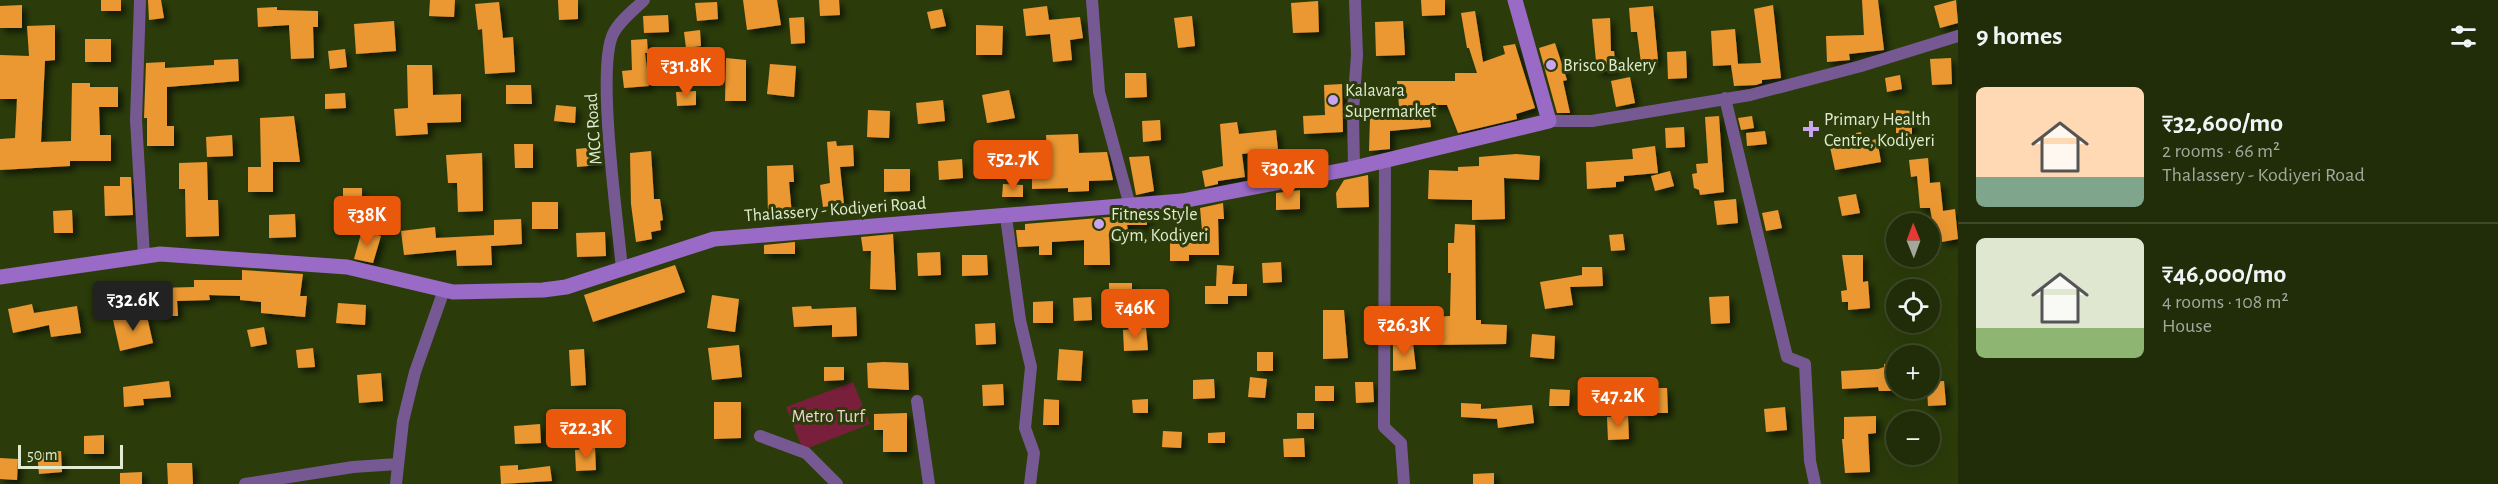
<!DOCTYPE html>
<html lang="en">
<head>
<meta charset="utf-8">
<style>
  :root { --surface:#202d08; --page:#283512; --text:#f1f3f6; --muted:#a2a89c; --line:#3d4929; --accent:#ea580c }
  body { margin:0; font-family:"Alegreya Sans",sans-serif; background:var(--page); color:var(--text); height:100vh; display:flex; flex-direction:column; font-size:22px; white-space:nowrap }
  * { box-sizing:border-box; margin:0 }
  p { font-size:20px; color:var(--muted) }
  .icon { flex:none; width:33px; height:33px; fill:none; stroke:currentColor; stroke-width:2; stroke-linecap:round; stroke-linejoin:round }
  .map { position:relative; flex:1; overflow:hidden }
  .side { display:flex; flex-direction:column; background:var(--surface); width:540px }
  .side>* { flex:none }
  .needle { width:39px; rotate:359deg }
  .buttons { position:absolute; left:1886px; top:213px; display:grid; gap:12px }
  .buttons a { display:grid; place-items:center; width:54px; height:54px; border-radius:50%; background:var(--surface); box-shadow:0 6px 24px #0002,0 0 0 2px var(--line); font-size:30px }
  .scale { position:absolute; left:18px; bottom:15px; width:105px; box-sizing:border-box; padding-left:6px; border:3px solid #e0ebd1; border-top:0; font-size:16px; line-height:21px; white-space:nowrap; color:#e0ebd1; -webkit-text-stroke:4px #2b3c0a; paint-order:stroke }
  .price { position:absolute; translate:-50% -51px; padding:0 14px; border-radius:6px; background:var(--accent); color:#fff; font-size:20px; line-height:39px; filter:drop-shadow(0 2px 3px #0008) }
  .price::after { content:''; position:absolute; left:50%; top:36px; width:18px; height:14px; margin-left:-9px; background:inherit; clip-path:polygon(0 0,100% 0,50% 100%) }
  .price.active { background:#222; color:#fff }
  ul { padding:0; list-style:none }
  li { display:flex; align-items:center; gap:18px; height:150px; padding:0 18px }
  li+li { border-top:2px solid var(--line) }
  li span { display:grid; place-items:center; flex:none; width:168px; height:120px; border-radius:9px; color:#555 }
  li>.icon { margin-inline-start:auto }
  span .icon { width:72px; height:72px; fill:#fffc; stroke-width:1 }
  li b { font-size:26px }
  h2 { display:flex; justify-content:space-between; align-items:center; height:72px; padding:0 18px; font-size:26px }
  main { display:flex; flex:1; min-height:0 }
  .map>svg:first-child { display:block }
</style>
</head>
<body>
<main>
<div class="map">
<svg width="1958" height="484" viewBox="0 0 1958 484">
  <defs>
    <filter id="shadow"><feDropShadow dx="4.5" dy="4.5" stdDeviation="3" flood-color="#0009"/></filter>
  </defs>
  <rect width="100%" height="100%" fill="#2b3c0a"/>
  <!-- green -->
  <path fill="#7a1f3b" d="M853 382 870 424 803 450 786 407Z"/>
  <!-- building -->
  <path fill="#eb9830" filter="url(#shadow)" d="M101 0H121V11H101Z
    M148 0H161L164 18 149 20Z
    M430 0H455L454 17 429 16Z
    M558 0H578V19L559 20Z
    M743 0H777L781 25 747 30Z
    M819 0H839L840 15 820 16Z
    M1421 0H1445V15L1422 16Z
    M1862 0H1878L1884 50 1849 54 1850 60 1827 62 1826 36 1864 35Z
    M1956 0 1958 23 1940 28 1934 6Z
    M1318 1 1319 32 1293 33 1291 3Z
    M499 2 503 38 513 37 515 72 485 74 482 29 478 30 475 4Z
    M717 2 718 19 697 21 695 3Z
    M22 5V28H0V6Z
    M1773 5 1781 78 1762 80V83L1756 85 1734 86 1731 65 1713 66 1711 31 1735 29 1738 64H1734L1761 63 1754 9Z
    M1047 6 1049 20 1080 17 1083 38 1070 40 1072 60 1053 62 1050 34 1026 36 1023 9Z
    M1653 6 1658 61 1641 63 1637 32H1631L1629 8Z
    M277 7V10L318 11V27H313L314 58 291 59 289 25 258 27 257 8Z
    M942 9 946 26 931 29 927 12Z
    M1475 11 1483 62 1505 54 1503 46 1515 44 1535 108 1516 114 1517 119 1458 133 1447 105H1425L1426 119H1430L1431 127 1390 131V149L1369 151 1370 118 1400 119 1397 81H1455V73H1477L1469 48H1467L1461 13Z
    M668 15 669 32 644 33 643 16Z
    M1192 16 1195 46 1178 48 1174 18Z
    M804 17 805 43 791 44 789 18Z
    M1610 18 1611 51H1614L1616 70 1597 72 1592 19Z
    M394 21 396 51 356 54 354 24Z
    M1403 21 1405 55 1376 56 1375 22Z
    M55 25V60L45 61 41 142 71 141 72 83H90V87H118V107H99L100 135H111V161H70V166L0 170V139L15 138 17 99H0V55L29 56 27 26Z
    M976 25 1003 26 1002 55H976Z
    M700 30 701 46 686 48 684 32Z
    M85 39H111V62H85Z
    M647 39 648 53H645L649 86 624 88 622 71 632 70 631 40Z
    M1555 43 1567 80 1563 81 1570 113H1557L1539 48Z
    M345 49 347 67 330 69 328 51Z
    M1686 51 1687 78 1668 79 1667 52Z
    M726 58 746 60V101H725Z
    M1951 58 1952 84 1932 85 1930 59Z
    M238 59 239 81 167 87V126H174V146H147V118H144L146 63 165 62V68L214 65V60Z
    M770 64 796 66 794 97 767 94Z
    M407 65H432L433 95 461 94V122L427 123 428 134 396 136 394 109 408 108Z
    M1125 73H1146L1147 97 1125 98Z
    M1900 75 1902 89 1887 92 1885 78Z
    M1630 77 1635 103 1616 107 1611 81Z
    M1342 84 1343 132 1304 134 1303 116 1325 115 1324 85Z
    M506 85H531L532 104H506Z
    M1009 90 1015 118 987 123 982 95Z
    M696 91V105L677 106 676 92Z
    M345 93 346 108 325 109V94Z
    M943 100 945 121 918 124 916 103Z
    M556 105 576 107 575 123 554 121Z
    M868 110 890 111 889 138 867 137Z
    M1896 110 1912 111V134L1896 133Z
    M294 116 300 162H273V192H248V167H261L260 118Z
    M1719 116 1724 192 1700 195 1699 190 1694 188 1692 174 1697 173 1696 164 1708 163 1705 117Z
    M1752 116 1754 128 1741 130 1738 118Z
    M1160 120 1161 140 1143 142 1142 121Z
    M1237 122 1239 134 1276 130 1278 150 1242 154 1245 177 1218 181V184L1205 187 1202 171 1223 166 1220 124Z
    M1684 127 1685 147 1666 148 1665 128Z
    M1765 131 1767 144 1747 146 1746 133Z
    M1861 132 1863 142 1877 139 1881 162 1835 170 1830 147 1843 145 1841 136Z
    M1078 134 1079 153 1107 152 1113 180 1089 181V191L1068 192V188L1032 189V170L1048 169 1046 135Z
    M232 135 233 156 207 157 206 137Z
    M836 141 837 146 853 145 854 166 840 167 844 204 823 207 820 185 830 183 827 142Z
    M514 144H533V168H515Z
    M1655 146 1658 173 1624 176V181L1616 182V187L1587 189 1586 162 1633 159 1632 149Z
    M596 147 598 165 577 167 576 149Z
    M976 148 994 149 993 165 975 164Z
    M651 151 654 199H660L663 220 660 221 661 230 651 232 652 239 636 242 631 204 630 153Z
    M482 153 483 211 458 212 457 183H448L446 155Z
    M1516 154 1540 156 1539 180 1504 178 1505 219 1472 220V200L1428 199 1429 170 1458 171V167L1479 166V157Z
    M1149 156 1154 191 1136 195 1129 157Z
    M1928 158 1930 183 1940 182 1943 211 1955 209 1958 239 1942 242 1941 235 1935 236 1930 208H1920L1917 176 1911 177 1909 160Z
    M962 159 963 178 939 180 938 161Z
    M207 162 208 200H218L219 236 186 237 185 189H179V163Z
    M793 165 794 182H789L792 215 768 217 767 166Z
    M884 169H910V191L884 192Z
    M1670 171 1674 186 1655 191 1651 176Z
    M1368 175 1369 207 1337 208 1336 193 1344 180Z
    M120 177H131L133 215 105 216 104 186H120Z
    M1003 184 1023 185V197H1002Z
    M343 188H362V210L343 211Z
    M1300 190V209L1276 210V193Z
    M1856 194 1860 213 1842 216 1838 197Z
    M1736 199 1738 223 1717 225 1714 201Z
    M532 202H558V229H532Z
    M1223 203 1224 219H1218L1219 255H1189V261H1170V243H1193L1192 230H1202L1200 208Z
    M72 210 73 233H54L53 211Z
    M1778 210 1782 228 1766 231 1762 213Z
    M295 214 296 237 269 238V215Z
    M1147 214V225H1127L1128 231 1109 233 1110 265H1084V240L1052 242V255H1039V246L1018 247 1016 230H1025V224Z
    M521 219 522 244 491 246 492 265 457 266 456 250 404 255 401 231 435 227 436 238 494 235V220Z
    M1455 224 1475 225 1476 320H1481V324L1507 325 1506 344 1434 345 1432 317 1450 316 1451 273H1448V243H1454Z
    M362 230 381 236 373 263 354 259Z
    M605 232 606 256 577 257 576 233Z
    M893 234 896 290 870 289 871 251H863L861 237Z
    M1623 234 1625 250 1611 251 1609 235Z
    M795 242V254H764V245Z
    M940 252 941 275 918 276 917 253Z
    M962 255H987L988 275 962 276Z
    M1842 255H1863V282L1868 281 1870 308 1848 310V302H1842L1841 291 1847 290Z
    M1281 262 1282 282 1263 283 1262 263Z
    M675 265 685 292 593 322 584 295Z
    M1217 265 1234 266 1232 284H1247V296H1228V304H1205V286H1216Z
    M1582 267H1602L1603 286 1570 287 1573 305 1545 309 1540 282 1582 275Z
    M242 270 303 274 300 296H307L305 317 261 313V302L240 300V296L209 295 210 300 177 301 178 316H158L157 288 194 287V280H242Z
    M1109 283H1132V306H1109Z
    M712 295 739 299 735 332 707 328Z
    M1729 296 1730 323 1711 324 1709 297Z
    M1091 297 1092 320 1074 321 1073 298Z
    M1053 301V323H1033V302Z
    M338 303 366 305 365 325 336 323Z
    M32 304 34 313 77 306 81 333 51 337 49 325 13 333 8 309Z
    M811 306 812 309 856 307 857 336 832 337V325L794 327 792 307Z
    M1323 310H1344L1348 358 1323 359Z
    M146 312 153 343 120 351 113 320Z
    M995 323 996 344 976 345 975 324Z
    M264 327 267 344 251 347 247 330Z
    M1146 328 1148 350 1124 351 1123 330Z
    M1532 334 1555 336 1554 359 1530 357Z
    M1413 343 1416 369 1393 371V344Z
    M739 345 742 377 712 380 708 348Z
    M313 348 315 367 298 368 296 350Z
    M584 349 586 385 571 386 569 350Z
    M1059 349 1083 351 1081 381 1057 380Z
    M1257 352H1273V371H1257Z
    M884 362 908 363 909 390 868 388 867 363Z
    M1895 363V391H1879L1878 387 1842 389 1841 371 1878 369 1884 367V364Z
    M824 367H844V380L824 381Z
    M381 373 383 401 359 403 357 375Z
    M1250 377 1267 379 1265 398 1248 397Z
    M1214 379 1215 398 1193 399V380Z
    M169 381 171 397 143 399 144 405 124 407 123 387Z
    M1944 381 1946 405 1928 406 1927 388H1929V382Z
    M1355 382H1373L1374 402 1356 403Z
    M1003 384 1004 405 983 406 982 385Z
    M1315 386H1334V401H1315Z
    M1641 388H1667L1668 413H1641Z
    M1550 389 1570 390 1569 406H1549Z
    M1044 399 1059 400V425H1043Z
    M1148 399V413H1133L1132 400Z
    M714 402H741V438L714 439Z
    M1461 403 1481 404V409L1532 405 1534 423 1498 428 1497 419 1461 417Z
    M1785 407 1787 430 1766 432 1764 409Z
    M907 413V452H883V430H874V414Z
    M1297 413H1314V429H1297Z
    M1628 416 1629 439 1608 440 1607 417Z
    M1876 416V433L1868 434 1870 472 1845 473 1842 439H1844V417Z
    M540 424 541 443 515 444 514 426Z
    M1163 431 1182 432 1181 448 1162 447Z
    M1225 432V443H1208V433Z
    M104 435V454H84V436Z
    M1304 438 1305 457H1284L1283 439Z
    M595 448 596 470 576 471 575 450Z
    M61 451 62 472 39 474 37 453Z
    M0 458 18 459 17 480 0 479Z
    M167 463H192L193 484H168Z
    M518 465V470L550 466 552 481 501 484 500 466Z
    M142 472V484H120V473Z
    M1494 473V484H1473V474Z"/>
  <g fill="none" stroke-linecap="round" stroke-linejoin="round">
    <!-- minor -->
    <path stroke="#765993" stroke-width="12" d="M140 0 136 120 144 256
      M1092 0 1099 92 1130 206
      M1725 98 1787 357 1805 364 1810 461 1815 484
      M1549 121H1592L1750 95 1861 66 1958 36
      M1385 161 1384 427 1401 443 1404 484
      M1354 168 1353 111 1357 55 1355 0
      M1006 217 1020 320 1031 367 1025 428 1034 453 1030 484
      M622 269C618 223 596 69 613 34 619 21 634 10 644 0
      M917 401 929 484
      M760 436 806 453 837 484
      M245 484 353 467 398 464
      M396 484 403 421 415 372 444 290"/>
    <!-- secondary -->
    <path stroke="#9a6ac7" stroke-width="15" d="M0 277 160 254 347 267 453 292 543 290 566 287 714 239 1182 201 1354 168 1549 121 1515 0"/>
  </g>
  <!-- markers -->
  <g fill="#c9a5ee" stroke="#2b3c0a" stroke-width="2">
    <circle cx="1551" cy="65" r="6"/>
    <circle cx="1333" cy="100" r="6"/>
    <path d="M1808 120h6v6h6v6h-6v6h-6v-6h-6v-6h6z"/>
    <circle cx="1099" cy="224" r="6"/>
  </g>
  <g text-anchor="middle" stroke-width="6" stroke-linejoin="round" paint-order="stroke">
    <!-- poi labels -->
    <g font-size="18" fill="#e0ebd1" stroke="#2b3c0a" text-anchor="start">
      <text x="1563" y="71">Brisco Bakery</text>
      <text x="1345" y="96">Kalavara<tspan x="1345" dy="21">Supermarket</tspan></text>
      <text x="1824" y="125">Primary Health<tspan x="1824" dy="21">Centre, Kodiyeri</tspan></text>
      <text x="1111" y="220">Fitness Style<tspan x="1111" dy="21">Gym, Kodiyeri</tspan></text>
    </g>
    <!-- street labels -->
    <g font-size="18" fill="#e0ebd1" stroke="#2b3c0a">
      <text transform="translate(593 129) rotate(-94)" y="6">MCC Road</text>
      <text transform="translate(835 209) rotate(-4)" y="6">Thalassery - Kodiyeri Road</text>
    </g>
    <!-- park labels -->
    <g font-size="18" fill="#f0d0d6" stroke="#2b3c0a">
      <text x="828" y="422">Metro Turf</text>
    </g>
  </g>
</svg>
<div class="buttons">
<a><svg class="needle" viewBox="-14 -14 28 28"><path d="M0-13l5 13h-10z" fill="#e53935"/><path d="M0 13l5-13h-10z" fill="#a2a89c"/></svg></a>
<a><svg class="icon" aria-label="locate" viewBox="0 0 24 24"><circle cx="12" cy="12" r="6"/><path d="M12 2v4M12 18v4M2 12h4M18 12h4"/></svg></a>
<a>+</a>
<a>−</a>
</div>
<div class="scale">50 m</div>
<b class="price" style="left:686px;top:98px">₹31.8K</b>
<b class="price" style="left:1013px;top:191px">₹52.7K</b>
<b class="price" style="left:1288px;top:200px">₹30.2K</b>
<b class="price" style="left:367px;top:247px">₹38K</b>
<b class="price active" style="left:133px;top:332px">₹32.6K</b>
<b class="price" style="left:1135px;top:340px">₹46K</b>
<b class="price" style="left:1404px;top:357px">₹26.3K</b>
<b class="price" style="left:1618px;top:428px">₹47.2K</b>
<b class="price" style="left:586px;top:460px">₹22.3K</b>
</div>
<section class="side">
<h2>9 homes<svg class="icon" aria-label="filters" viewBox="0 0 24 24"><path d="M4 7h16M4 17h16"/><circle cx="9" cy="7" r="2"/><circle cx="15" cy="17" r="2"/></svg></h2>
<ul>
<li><span style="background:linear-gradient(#ffd9b3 75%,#7fa58c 0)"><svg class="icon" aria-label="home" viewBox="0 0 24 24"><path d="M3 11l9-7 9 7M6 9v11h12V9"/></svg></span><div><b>₹32,600/mo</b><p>2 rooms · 66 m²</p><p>Thalassery - Kodiyeri Road</p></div></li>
<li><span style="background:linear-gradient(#dfe7d0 75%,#8fb573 0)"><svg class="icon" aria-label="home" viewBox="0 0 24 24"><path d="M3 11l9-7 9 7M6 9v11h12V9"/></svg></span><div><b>₹46,000/mo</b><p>4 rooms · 108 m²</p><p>House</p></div></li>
</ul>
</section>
</main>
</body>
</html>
